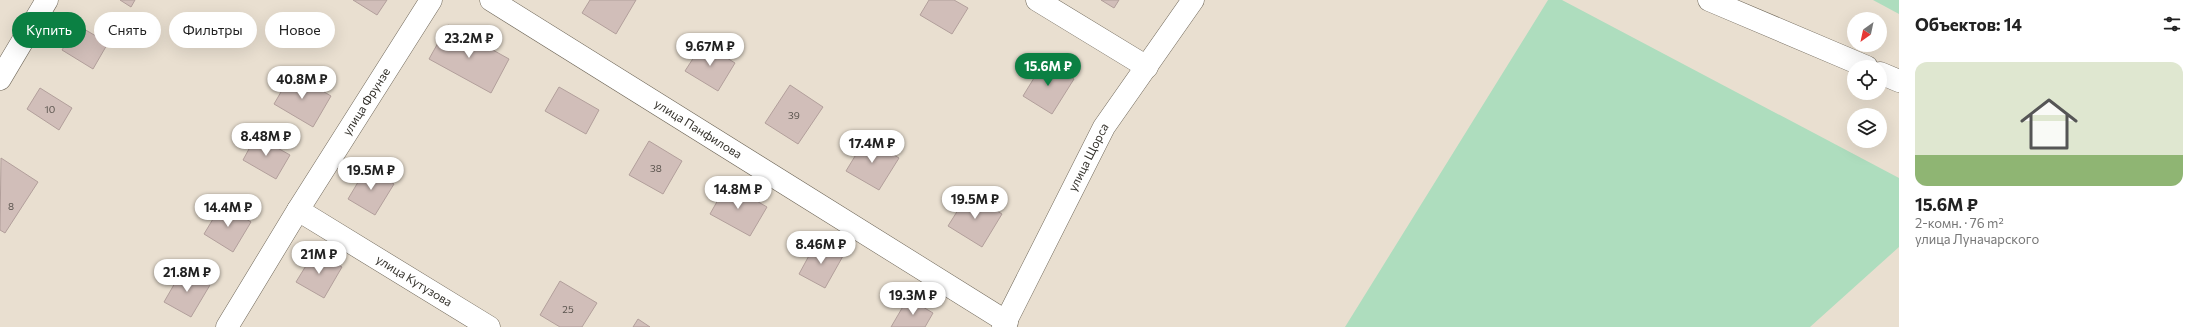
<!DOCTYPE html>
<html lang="ru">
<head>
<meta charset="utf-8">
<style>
  :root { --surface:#fff; --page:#f6f6f6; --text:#222; --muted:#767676; --accent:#0b8043 }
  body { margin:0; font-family:Commissioner,sans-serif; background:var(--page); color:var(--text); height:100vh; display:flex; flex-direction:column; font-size:15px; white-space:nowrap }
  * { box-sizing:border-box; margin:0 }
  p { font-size:13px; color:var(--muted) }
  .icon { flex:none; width:22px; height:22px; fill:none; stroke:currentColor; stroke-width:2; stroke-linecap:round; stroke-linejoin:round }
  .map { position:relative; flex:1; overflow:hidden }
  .side { display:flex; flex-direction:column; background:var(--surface); width:300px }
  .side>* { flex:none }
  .top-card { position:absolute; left:12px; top:12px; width:380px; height:36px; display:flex; gap:8px }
  .needle { width:26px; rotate:213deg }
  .fabs { position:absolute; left:1847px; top:12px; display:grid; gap:8px }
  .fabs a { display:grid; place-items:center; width:40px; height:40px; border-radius:50%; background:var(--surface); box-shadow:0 4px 16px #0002; font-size:20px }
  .price { position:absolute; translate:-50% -34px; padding:0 9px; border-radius:14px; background:#fff; color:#222; font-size:13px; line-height:26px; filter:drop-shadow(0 1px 2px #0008) }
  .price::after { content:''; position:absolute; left:50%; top:24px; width:12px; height:9px; margin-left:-6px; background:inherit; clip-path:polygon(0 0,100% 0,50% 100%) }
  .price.active { background:var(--accent); color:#fff }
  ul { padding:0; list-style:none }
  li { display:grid; align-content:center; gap:8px; height:212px; padding:0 16px }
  li span { display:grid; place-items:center; height:124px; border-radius:12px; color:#555 }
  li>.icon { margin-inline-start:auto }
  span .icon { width:72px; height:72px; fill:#fffc; stroke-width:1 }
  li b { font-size:17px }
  h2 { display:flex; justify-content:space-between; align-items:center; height:48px; padding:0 16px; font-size:17px }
  .tag { padding:0 14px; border-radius:18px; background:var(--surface); box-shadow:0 4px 16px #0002; font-size:14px; line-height:36px }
  .tag.active { background:var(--accent); color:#fff }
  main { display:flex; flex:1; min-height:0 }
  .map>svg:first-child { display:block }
</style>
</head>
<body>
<main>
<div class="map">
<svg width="1899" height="327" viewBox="0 0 1899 327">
  <rect width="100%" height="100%" fill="#e9dfd0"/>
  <!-- green -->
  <path fill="#aeddbe" d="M1548 0H1562L1899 178V247L1810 327H1345Z
    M1873 0H1899V14Z"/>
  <!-- building -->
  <path fill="#d1beb9" stroke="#b29f9b" d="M120 0H135L131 7Z
    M353 0H387L377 15Z
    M590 0H636L616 34 582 13Z
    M929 0H954L968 8 952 34 920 15Z
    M1101 0H1119L1114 8Z
    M77 25 108 43 93 69 62 50Z
    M448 25 509 59 491 93 429 59Z
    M703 43 735 63 718 91 685 71Z
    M1045 60 1074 79 1052 114 1023 96Z
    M292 73 331 96 313 127 274 104Z
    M790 85 823 107 798 144 765 123Z
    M559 87 599 110 586 134 545 111Z
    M40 88 72 108 59 130 27 109Z
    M256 136 290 155 276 179 243 160Z
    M866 138 899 158 879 190 846 171Z
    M649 141 682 161 663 194 629 175Z
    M1 158 38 182 5 233 0 230Z
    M367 167 394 184 375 215 348 199Z
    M727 184 767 207 750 236 710 214Z
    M968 194 1002 214 982 247 948 226Z
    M222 204 251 222 233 252 204 234Z
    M817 241 843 256 825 288 799 274Z
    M315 251 342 267 324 298 296 282Z
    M183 269 210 285 191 317 164 302Z
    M560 281 597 303 582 327H560L540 315Z
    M908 298 933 313 925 327H891Z
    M638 319 650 327H633Z"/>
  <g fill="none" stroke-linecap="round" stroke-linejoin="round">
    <defs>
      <g id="street">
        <path id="s1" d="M491 0 1007 322"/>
        <path d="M1037 0 1147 67"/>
        <path d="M1709 0 1867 67"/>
        <path d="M1880 73 1899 81"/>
        <path d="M0 79 47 0"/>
        <path id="s2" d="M298 210 489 327"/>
        <path id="s3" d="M227 327 298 210 431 0"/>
        <path id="s4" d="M1003 327 1104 127 1193 0"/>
      </g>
    </defs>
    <!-- street casing -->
    <use href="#street" stroke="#70685a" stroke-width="23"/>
    <!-- street -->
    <use href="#street" stroke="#fff" stroke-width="22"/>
  </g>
  <g text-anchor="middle" stroke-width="3" stroke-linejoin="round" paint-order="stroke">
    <!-- number labels -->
    <g font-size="10" fill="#5a544e">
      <text x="50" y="113">10</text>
      <text x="794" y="119">39</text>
      <text x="656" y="172">38</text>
      <text x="11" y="210">8</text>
      <text x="568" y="313">25</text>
    </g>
    <!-- street labels -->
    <g font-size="12" fill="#33302a" stroke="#f6ecdd">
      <text dy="4" stroke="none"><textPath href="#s3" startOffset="265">улица Фрунзе</textPath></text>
      <text dy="4" stroke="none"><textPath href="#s1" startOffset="244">улица Панфилова</textPath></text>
      <text dy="4" stroke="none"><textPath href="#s4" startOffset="190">улица Щорса</textPath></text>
      <text dy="4" stroke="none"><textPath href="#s2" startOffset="136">улица Кутузова</textPath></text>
    </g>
  </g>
</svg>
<div class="fabs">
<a><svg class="needle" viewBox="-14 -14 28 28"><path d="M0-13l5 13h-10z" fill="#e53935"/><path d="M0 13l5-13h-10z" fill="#767676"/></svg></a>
<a><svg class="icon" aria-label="locate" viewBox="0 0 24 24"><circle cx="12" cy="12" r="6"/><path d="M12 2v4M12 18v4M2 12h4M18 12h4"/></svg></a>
<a><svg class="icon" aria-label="layers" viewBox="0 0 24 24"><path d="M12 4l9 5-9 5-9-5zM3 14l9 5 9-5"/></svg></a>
</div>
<b class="price" style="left:469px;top:59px">23.2M ₽</b>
<b class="price" style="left:710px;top:67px">9.67M ₽</b>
<b class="price active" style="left:1048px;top:87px">15.6M ₽</b>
<b class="price" style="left:302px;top:100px">40.8M ₽</b>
<b class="price" style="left:266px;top:157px">8.48M ₽</b>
<b class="price" style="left:872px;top:164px">17.4M ₽</b>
<b class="price" style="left:371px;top:191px">19.5M ₽</b>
<b class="price" style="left:738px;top:210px">14.8M ₽</b>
<b class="price" style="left:975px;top:220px">19.5M ₽</b>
<b class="price" style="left:228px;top:228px">14.4M ₽</b>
<b class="price" style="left:821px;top:265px">8.46M ₽</b>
<b class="price" style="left:319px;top:275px">21M ₽</b>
<b class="price" style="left:187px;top:293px">21.8M ₽</b>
<b class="price" style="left:913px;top:316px">19.3M ₽</b>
<div class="top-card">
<a class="tag active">Купить</a>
<a class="tag">Снять</a>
<a class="tag">Фильтры</a>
<a class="tag">Новое</a>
</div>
</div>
<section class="side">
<h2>Объектов: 14<svg class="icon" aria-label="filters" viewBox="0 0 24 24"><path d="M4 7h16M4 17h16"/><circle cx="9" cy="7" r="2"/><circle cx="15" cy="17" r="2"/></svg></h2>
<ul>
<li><span style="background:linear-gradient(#dfe7d0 75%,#8fb573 0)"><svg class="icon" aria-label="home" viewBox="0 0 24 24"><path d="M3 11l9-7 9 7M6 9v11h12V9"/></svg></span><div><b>15.6M ₽</b><p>2-комн. · 76 m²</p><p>улица Луначарского</p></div></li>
</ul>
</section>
</main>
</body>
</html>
